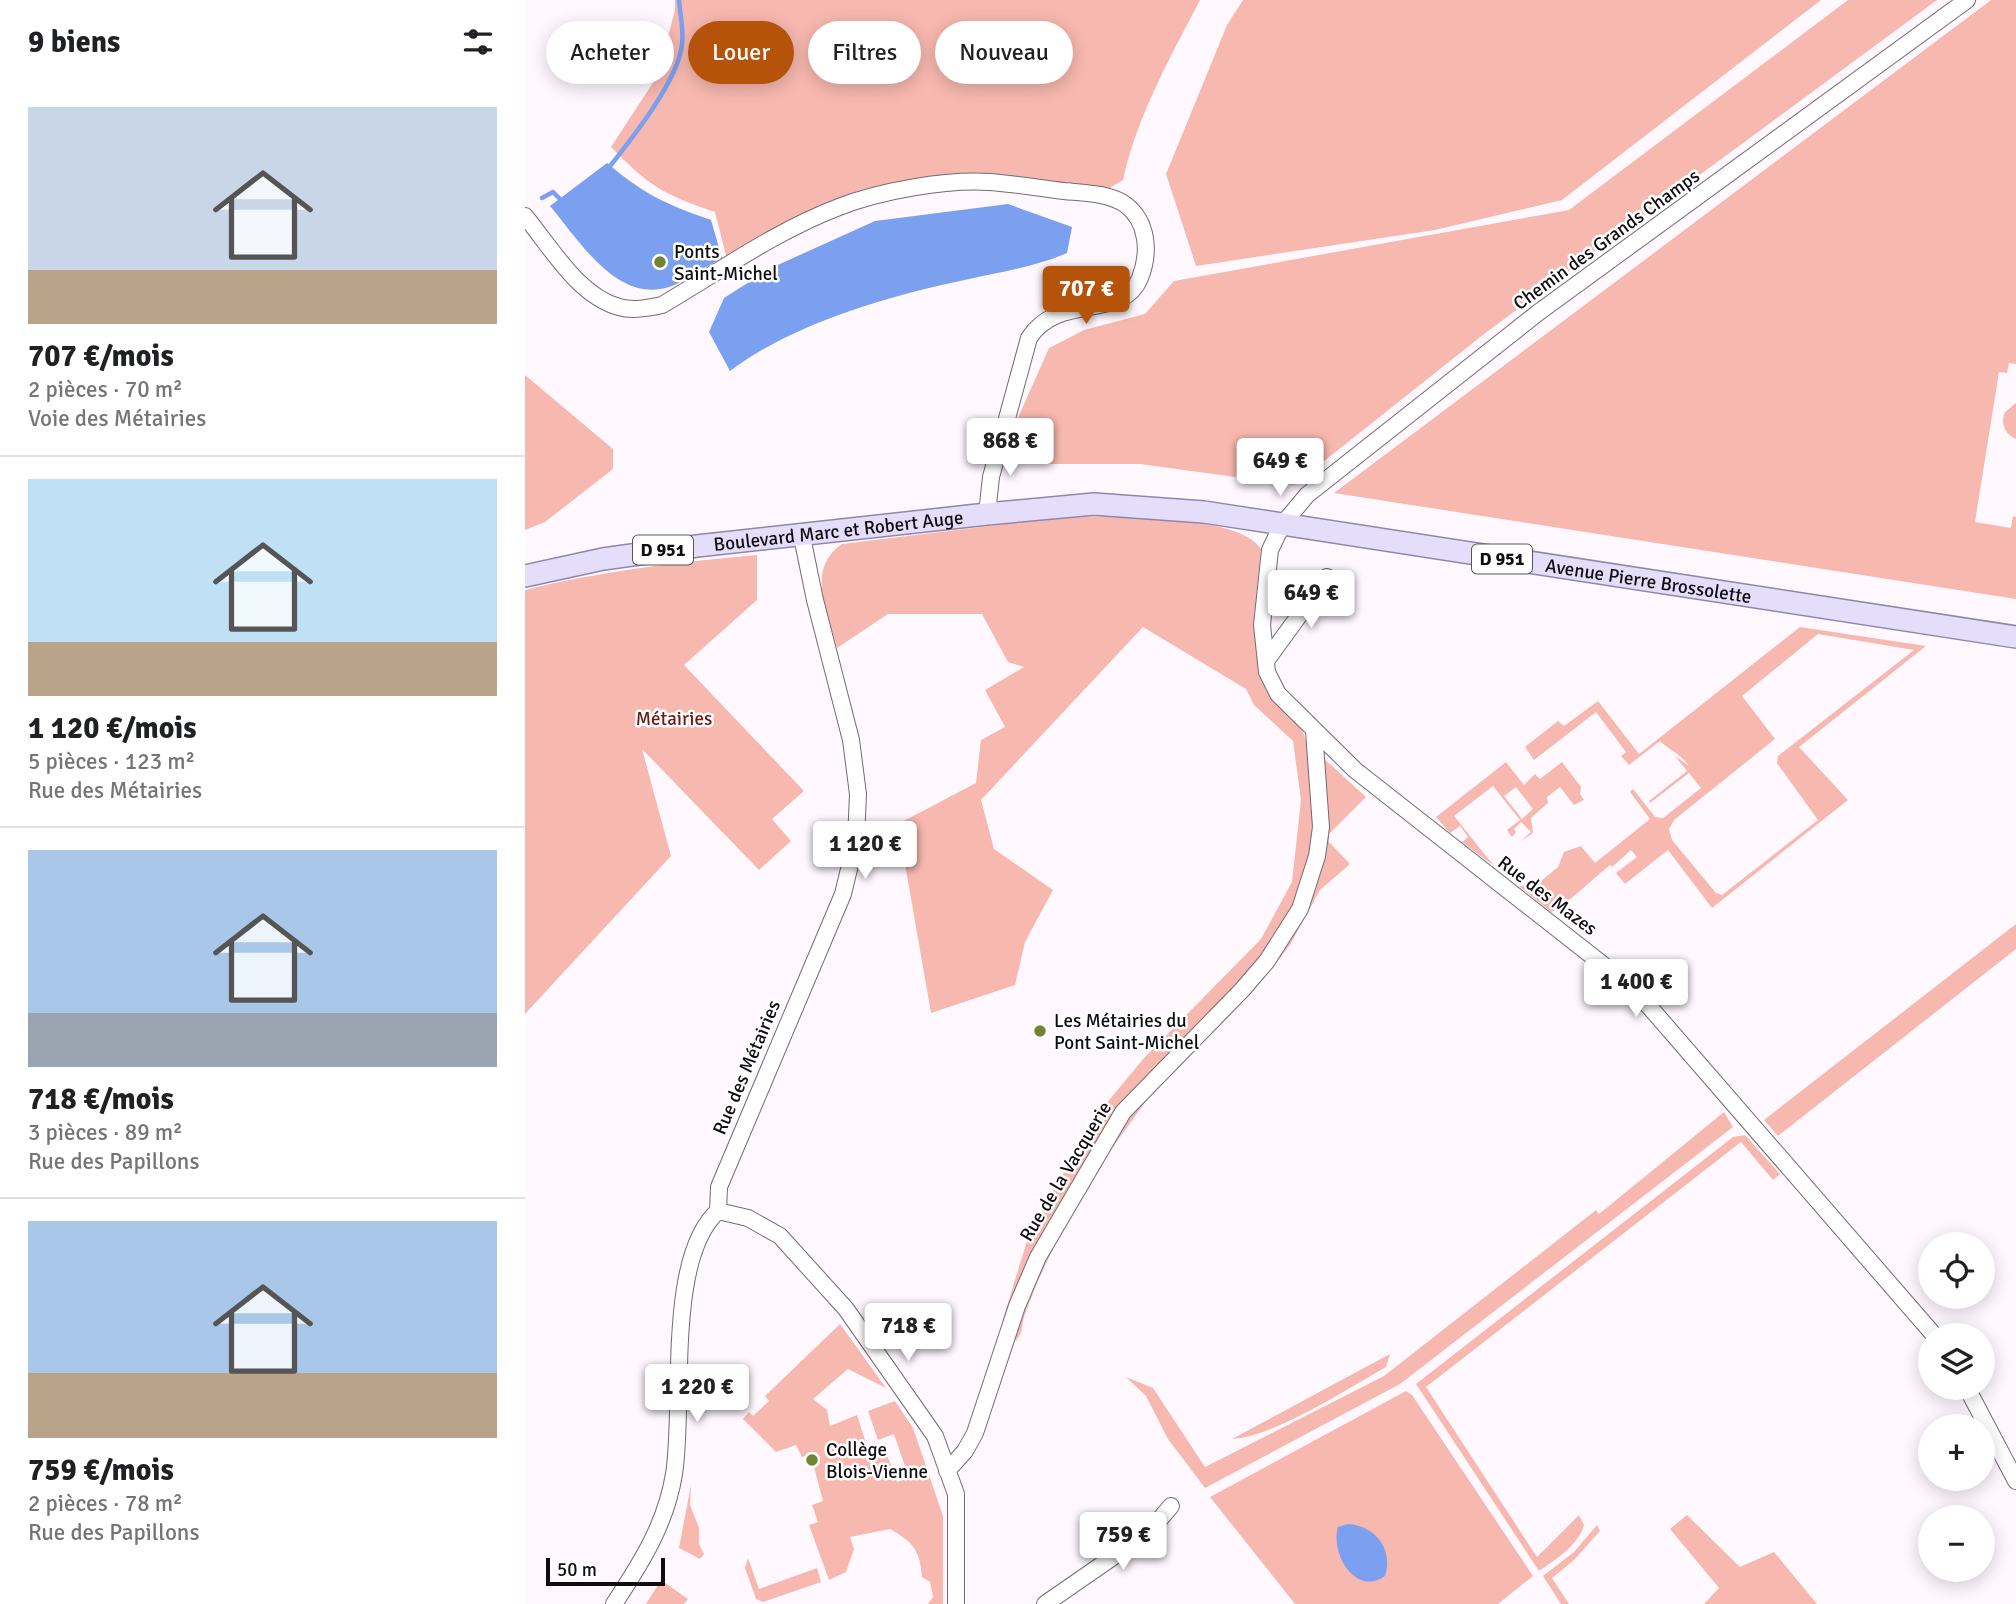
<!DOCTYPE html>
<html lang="fr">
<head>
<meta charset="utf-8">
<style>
  :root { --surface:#fff; --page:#f2f2f2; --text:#202124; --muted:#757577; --line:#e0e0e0; --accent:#b45309 }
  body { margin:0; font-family:Signika,sans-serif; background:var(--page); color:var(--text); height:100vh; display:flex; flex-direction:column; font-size:26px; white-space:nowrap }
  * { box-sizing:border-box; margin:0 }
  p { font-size:23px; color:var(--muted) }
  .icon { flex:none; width:38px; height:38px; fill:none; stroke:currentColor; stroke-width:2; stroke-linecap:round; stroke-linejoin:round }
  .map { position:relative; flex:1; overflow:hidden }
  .drawer { display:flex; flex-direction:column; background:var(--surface); width:525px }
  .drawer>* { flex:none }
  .top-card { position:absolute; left:21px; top:21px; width:665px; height:63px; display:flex; gap:14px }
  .tools { position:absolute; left:1393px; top:1232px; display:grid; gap:14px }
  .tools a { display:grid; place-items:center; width:77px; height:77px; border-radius:50%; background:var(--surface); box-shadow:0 4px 18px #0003; font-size:35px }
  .scale { position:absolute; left:21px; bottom:18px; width:119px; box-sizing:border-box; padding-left:7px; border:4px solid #100d10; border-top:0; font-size:19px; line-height:24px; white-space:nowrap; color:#100d10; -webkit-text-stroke:5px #fff; paint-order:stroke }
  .price { position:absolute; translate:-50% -60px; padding:0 16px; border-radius:7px; background:#fff; color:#222; font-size:23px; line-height:46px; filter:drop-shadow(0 2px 4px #0008) }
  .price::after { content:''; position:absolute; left:50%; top:42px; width:21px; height:16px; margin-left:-10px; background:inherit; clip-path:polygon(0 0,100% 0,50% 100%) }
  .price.current { background:var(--accent); color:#fff }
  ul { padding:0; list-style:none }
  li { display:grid; align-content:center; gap:14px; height:371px; padding:0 28px }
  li+li { border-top:2px solid var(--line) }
  li span { display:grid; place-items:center; height:217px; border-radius:0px; color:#555 }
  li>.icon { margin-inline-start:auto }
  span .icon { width:126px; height:126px; fill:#fffc; stroke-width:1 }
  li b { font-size:30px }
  h2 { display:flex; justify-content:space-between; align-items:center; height:84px; padding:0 28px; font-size:30px }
  .chip { padding:0 24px; border-radius:32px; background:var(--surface); box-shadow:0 4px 18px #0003; font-size:24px; line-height:63px }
  .chip.current { background:var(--accent); color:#fff }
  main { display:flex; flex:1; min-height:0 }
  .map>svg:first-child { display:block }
</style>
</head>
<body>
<main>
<section class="drawer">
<h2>9 biens<svg class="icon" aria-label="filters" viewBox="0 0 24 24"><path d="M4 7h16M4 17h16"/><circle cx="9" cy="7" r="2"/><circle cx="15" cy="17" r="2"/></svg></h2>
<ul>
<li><span style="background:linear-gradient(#c9d6e8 75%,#b9a48a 0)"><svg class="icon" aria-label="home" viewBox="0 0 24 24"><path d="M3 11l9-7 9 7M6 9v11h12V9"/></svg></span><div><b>707 €/mois</b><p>2 pièces · 70 m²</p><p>Voie des Métairies</p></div></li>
<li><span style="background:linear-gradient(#bfe0f5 75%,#b9a48a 0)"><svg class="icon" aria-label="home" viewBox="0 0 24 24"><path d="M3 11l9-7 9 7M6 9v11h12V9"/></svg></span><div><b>1 120 €/mois</b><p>5 pièces · 123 m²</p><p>Rue des Métairies</p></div></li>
<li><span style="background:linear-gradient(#a9c7e8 75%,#9aa5b1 0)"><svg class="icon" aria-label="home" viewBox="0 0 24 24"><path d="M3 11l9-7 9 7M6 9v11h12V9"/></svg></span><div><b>718 €/mois</b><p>3 pièces · 89 m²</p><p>Rue des Papillons</p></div></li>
<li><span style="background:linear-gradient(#a9c7e8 70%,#b9a48a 0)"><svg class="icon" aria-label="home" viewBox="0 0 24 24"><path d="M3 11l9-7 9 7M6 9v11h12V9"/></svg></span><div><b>759 €/mois</b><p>2 pièces · 78 m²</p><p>Rue des Papillons</p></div></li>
</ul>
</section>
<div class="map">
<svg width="1491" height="1604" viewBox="0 0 1491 1604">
  <rect width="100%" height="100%" fill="#fff8ff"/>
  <!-- green -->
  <path fill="#f7b8af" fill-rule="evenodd" d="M150 0H675C645 58 612 116 598 180L583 189 436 174 361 188 202 259 190 212C138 194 125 187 86 147L133 75 150 10Z
    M718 0H1296L1037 200 910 230 671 266 641 174 702 25Z
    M1323 0H1412L959 334 769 485 615 464H481L492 420 524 348 559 330 620 314 649 281 1044 210Z
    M1466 0H1491V364L1484 363 1482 373 1474 372 1450 522 1486 528 1488 516 1491 517V599L809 493Z
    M0 375 88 449V469L20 522 0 530Z
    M1491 403V439C1480 434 1475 424 1480 412Z
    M592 516C627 519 717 519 736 549L729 618 735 668 741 690 777 730 784 749 793 805 784 876 747 947 621 1079 483 1321 478 1319 502 1241 525 1196 576 1110 619 1058 736 939 767 882 776 800 768 741 729 705 721 689 618 627 456 800 469 849 528 890 500 942 490 985 406 1013 373 824 451 783 456 740 480 727 460 690 499 667 483 662 457 614H363L312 648C303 613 280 569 317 544L537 517Z
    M232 555V600L159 665 279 791 247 819 266 841 234 870 117 749 146 856 0 1014V590C76 571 154 562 232 555Z
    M1275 627 1401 646 1274 747 1323 800 1187 908 1143 850 1100 884 1091 873 1112 857 1106 850 1087 867 1085 865C1072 875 1038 908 1026 912L994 886H1010L1033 867 1039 852 1056 846 1070 863 1125 819 1105 792 1108 789 1130 817 1138 818 1176 788 1164 773 1125 803 1124 801 1162 771 1150 756 1164 766C1155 753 1145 751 1135 741L1104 765 1096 756 1101 752 1071 712 1009 760 1000 747 1033 721 1039 726 1073 701 1114 754ZM1293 634 1389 650 1253 756 1252 763 1293 820 1197 895 1191 893 1147 840 1144 829 1149 820 1250 739 1217 696Z
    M795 755 841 797 804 834V842L825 864 795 890 765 945 729 990 624 1097 580 1158 535 1234 512 1283 499 1317 496 1333 491 1341 488 1333 516 1258 586 1138 784 896Z
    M981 762 999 785 1010 774 1015 779 1037 762 1056 787 1055 794 1059 800 1049 805 1035 787 1022 797 1023 803 1006 818 1008 833 995 842 1006 832 996 822 989 829 991 832 987 837 982 830 995 820 968 786 929 816 969 866 937 842 943 837 935 826 925 833 911 817ZM991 787 1008 809 997 819 979 796Z
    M1491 924V949L1253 1136 1239 1120Z
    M1199 1112 1208 1127 875 1384 680 1488 643 1439 621 1396 601 1377 628 1388 680 1467 859 1376 1071 1210 1074 1214Z
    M1220 1135 1255 1174 1248 1180 1216 1142 901 1387 1012 1557 1054 1515 1059 1525C1053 1546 1031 1559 1014 1571L891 1384 1208 1137Z
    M315 1324 361 1388 323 1369 288 1399 302 1410 305 1426 332 1415 345 1456 361 1452 372 1482 384 1478 369 1434 353 1440 343 1411 370 1401 388 1428 418 1516V1604H403L408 1597 405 1582 397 1577C395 1550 388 1542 365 1529L325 1537 329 1549 321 1572 304 1580 284 1525 293 1522 287 1505 298 1501 287 1460 283 1462 281 1456 277 1457 271 1445 251 1452 218 1419 224 1412 228 1416 244 1401 240 1396Z
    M865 1354 861 1367C822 1389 749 1437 707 1439Z
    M881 1391 887 1395 1008 1576 973 1604H770L685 1497Z
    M166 1485 165 1505 174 1528V1544L179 1554 175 1559 154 1548Z
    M1162 1515 1215 1567 1249 1552 1292 1604H1179L1194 1588 1145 1529Z
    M1072 1525 1075 1531 1049 1560 1027 1578 1044 1604H1036L1018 1576 1049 1552Z
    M223 1558 234 1589 292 1568 296 1582 238 1602 231 1599 220 1568Z
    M136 1580 163 1599 159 1604H121Z"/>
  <!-- water -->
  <path fill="#7ba0f0" d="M82 163C119 194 140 204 186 220L197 258C180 267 162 281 144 287 92 304 53 239 25 206Z
    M483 204 547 227 542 253C510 267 478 271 444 279 367 295 268 323 205 371L184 332 199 298 246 268 350 221Z
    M822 1524C849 1525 869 1548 860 1576 831 1597 805 1554 813 1527Z"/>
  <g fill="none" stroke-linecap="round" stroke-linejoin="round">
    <!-- stream -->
    <path stroke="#7ba0f0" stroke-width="4.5" d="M82 170C105 141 154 80 157 44 159 30 155 14 154 0
      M17 198 28 192 38 202"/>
    <defs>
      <path id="minor" d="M0 216C25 246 53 296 94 307 108 311 123 308 137 305 195 271 251 231 314 207 355 191 421 179 465 182 490 184 515 188 539 191 559 193 584 193 601 205 623 222 625 253 615 278 598 321 534 292 504 338L466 477 462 514
        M741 661 802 577
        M193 1211 223 1218 255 1236 321 1309 410 1436 431 1494V1604
        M1409 1335 1109 989 830 770 753 694 742 672 737 625 745 550 757 525 782 495 1014 312 1442 0
        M1442 1388 1491 1481
        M422 1471 440 1451 450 1433 492 1306 513 1257 598 1112 717 990 742 961 775 909 792 856 796 827 789 731
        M89 1604C116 1563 141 1524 149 1474 160 1406 140 1259 193 1211L194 1187 318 894 331 840 333 794 326 740 290 600 277 537
        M520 1604 624 1532 646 1506"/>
      <g id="major">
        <path id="s1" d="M0 576 78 559 172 546 462 514 569 504 679 512 1491 637"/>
      </g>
    </defs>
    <!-- minor casing -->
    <use href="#minor" stroke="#746a74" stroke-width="18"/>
    <!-- major casing -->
    <use href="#major" stroke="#8f87a7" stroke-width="24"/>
    <!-- minor -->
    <use href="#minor" stroke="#fff" stroke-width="16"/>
    <!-- major -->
    <use href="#major" stroke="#e5defb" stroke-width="21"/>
  </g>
  <!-- markers -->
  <g fill="#728332" stroke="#fff" stroke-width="2.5">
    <circle cx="135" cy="262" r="7"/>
    <circle cx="515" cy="1031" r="7"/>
    <circle cx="287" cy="1460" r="7"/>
  </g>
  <g text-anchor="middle" stroke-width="5" stroke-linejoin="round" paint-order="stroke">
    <!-- shield labels -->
    <g fill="#fff" stroke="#585658" stroke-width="2">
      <rect x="108" y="535.5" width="60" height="29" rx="5"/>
      <rect x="947" y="544.5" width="60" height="29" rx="5"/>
    </g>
    <g font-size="18" font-weight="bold" fill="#100d10">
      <text x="138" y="556">D 951</text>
      <text x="977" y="565">D 951</text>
    </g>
    <!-- street labels -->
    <g font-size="19" fill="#100d10" stroke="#fff">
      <text transform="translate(1081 239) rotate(-36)" y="7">Chemin des Grands Champs</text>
      <text dy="7" stroke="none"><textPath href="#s1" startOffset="317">Boulevard Marc et Robert Auge</textPath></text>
      <text dy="7" stroke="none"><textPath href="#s1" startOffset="1134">Avenue Pierre Brossolette</textPath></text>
      <text transform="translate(1023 895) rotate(37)" y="7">Rue des Mazes</text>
      <text transform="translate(221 1067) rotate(-67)" y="7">Rue des Métairies</text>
      <text transform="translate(540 1171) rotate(-59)" y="7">Rue de la Vacquerie</text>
    </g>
    <!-- poi labels -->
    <g font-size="19" fill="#100d10" stroke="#fff" text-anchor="start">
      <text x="149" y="258">Ponts<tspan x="149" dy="22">Saint-Michel</tspan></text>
      <text x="529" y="1027">Les Métairies du<tspan x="529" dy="22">Pont Saint-Michel</tspan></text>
      <text x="301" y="1456">Collège<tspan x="301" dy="22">Blois-Vienne</tspan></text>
    </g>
    <!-- park labels -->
    <g font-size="19" fill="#711915" stroke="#fff">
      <text x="149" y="725">Métairies</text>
    </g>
  </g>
</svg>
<div class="tools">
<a><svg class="icon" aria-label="locate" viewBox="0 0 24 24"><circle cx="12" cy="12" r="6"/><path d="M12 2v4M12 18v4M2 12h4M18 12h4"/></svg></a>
<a><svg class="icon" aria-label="layers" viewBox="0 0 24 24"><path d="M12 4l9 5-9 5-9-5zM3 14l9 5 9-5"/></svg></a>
<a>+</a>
<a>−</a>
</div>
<div class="scale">50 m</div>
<b class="price current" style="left:561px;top:326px">707 €</b>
<b class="price" style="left:485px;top:478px">868 €</b>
<b class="price" style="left:755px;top:498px">649 €</b>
<b class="price" style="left:786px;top:630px">649 €</b>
<b class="price" style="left:340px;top:881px">1 120 €</b>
<b class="price" style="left:1111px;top:1019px">1 400 €</b>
<b class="price" style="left:383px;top:1363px">718 €</b>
<b class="price" style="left:172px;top:1424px">1 220 €</b>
<b class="price" style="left:598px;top:1572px">759 €</b>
<div class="top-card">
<a class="chip">Acheter</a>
<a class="chip current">Louer</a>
<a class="chip">Filtres</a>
<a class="chip">Nouveau</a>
</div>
</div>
</main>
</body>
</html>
